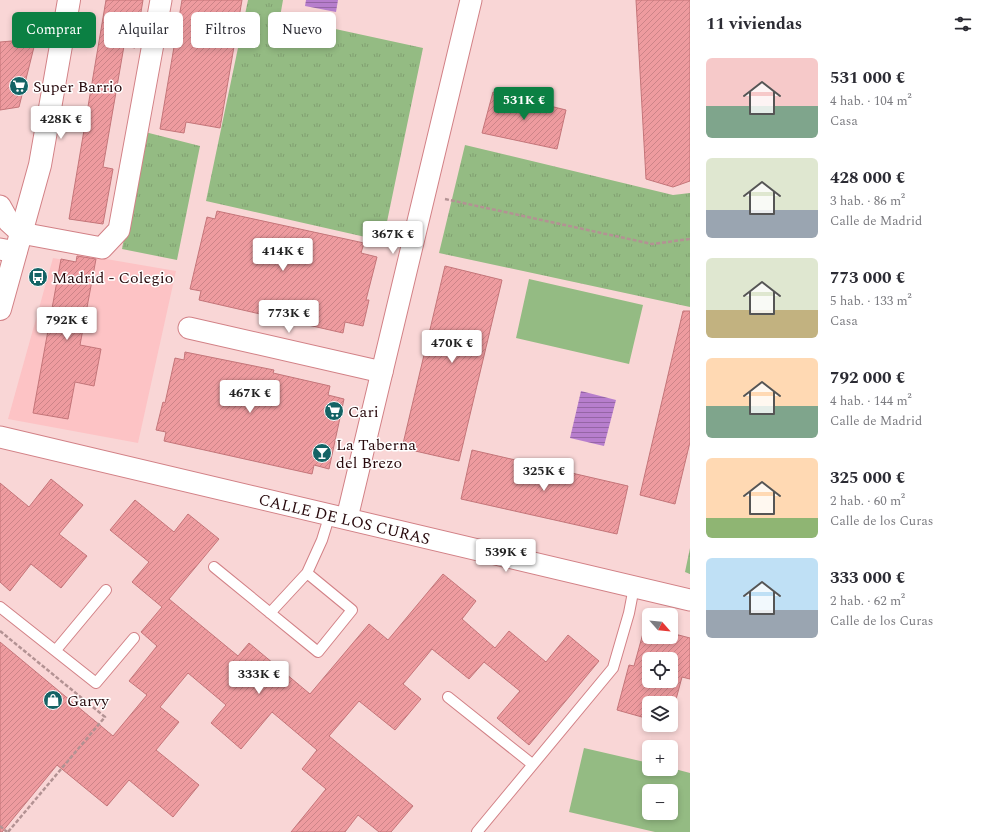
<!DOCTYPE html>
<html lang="es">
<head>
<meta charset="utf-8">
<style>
  :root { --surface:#fff; --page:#f7f7f7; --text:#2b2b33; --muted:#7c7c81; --accent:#0b8043 }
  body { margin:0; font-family:Spectral,serif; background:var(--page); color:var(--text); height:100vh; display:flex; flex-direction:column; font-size:15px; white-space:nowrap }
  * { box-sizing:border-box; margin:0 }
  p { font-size:13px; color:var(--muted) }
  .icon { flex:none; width:22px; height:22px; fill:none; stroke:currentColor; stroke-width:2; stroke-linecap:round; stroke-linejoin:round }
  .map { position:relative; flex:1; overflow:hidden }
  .drawer { display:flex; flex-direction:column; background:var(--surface); width:300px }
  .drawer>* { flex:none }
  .hud { position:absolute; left:12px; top:12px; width:380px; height:36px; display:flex; gap:8px }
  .needle { width:26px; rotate:117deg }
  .fabs { position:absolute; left:642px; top:608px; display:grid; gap:8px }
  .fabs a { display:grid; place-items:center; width:36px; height:36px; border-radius:6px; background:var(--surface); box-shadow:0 2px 6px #0003; font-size:20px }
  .price { position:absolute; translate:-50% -34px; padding:0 9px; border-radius:4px; background:#fff; color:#222; font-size:13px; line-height:26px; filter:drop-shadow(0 1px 2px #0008) }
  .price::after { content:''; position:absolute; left:50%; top:24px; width:12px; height:9px; margin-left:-6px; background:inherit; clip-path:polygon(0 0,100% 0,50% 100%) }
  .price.on { background:var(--accent); color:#fff }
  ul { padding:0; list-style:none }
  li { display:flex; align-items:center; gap:12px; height:100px; padding:0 16px }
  li span { display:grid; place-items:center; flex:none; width:112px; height:80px; border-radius:6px; color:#555 }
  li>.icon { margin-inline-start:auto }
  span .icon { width:48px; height:48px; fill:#fffc; stroke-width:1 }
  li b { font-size:17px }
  h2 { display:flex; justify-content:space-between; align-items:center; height:48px; padding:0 16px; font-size:17px }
  .tag { padding:0 14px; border-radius:6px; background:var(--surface); box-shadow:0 2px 6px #0003; font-size:14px; line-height:36px }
  .tag.on { background:var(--accent); color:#fff }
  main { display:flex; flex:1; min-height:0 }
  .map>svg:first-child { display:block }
</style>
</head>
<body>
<main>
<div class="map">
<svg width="690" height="832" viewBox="0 0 690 832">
  <defs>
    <pattern id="park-tufts" width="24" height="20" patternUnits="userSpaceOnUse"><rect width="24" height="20" fill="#94bb83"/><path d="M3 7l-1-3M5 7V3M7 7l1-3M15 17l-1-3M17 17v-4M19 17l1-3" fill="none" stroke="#809f70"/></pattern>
    <pattern id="water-rules" width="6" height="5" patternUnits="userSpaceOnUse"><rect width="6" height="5" fill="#b77ecd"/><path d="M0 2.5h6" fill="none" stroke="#9565a5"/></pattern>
    <pattern id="building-hatch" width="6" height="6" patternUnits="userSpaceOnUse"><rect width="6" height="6" fill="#ee9b9f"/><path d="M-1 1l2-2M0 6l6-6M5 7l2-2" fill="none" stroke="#cc8488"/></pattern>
  </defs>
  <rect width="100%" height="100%" fill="#f9d6d6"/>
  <!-- built -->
  <path fill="#fdc3c5" d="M77 254 176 271 138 443 8 419 53 258 76 262Z"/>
  <!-- park -->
  <path fill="url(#park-tufts)" d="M248 0H283L280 17 423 48 383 241 206 201Z
    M145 132 200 146 177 260 122 249Z
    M465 145 673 195 690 193V307L439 253Z
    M690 548V574L685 572Z"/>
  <!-- garden -->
  <path fill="#94bb83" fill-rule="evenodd" d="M529 279 643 305 629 364 516 338Z
    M584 748 649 763V769L671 768 690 773V832H655L569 812ZM649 791H671V813H649Z"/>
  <!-- water -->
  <path fill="url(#water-rules)" d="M306 0H338L336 12 305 6Z
    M581 391 616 400 604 446 570 438Z"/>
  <!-- building -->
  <path fill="url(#building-hatch)" stroke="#c47579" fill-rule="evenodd" d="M106 0H143L135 48 124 46 103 167 113 169 103 224 69 219Z
    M182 0H242L220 128 186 122 184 133 160 129Z
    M636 0H690V181L673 187 646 179Z
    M36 39 19 107 0 110V42Z
    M493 92 566 110 557 149 482 133Z
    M217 211 364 243 361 253 377 257 366 300H369L363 326 345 322 343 333 199 300 201 291 190 289 207 217 215 219Z
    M77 256 96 259 80 345 101 349 94 386 75 382 68 419 33 413 61 259 76 262Z
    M445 266 502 280 459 461 402 448Z
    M683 311H690V442L675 504 640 495Z
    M185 352 274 370 273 373 330 386 328 395 344 399 329 469 314 465 312 474 164 441 166 432 156 430 163 402 165 403 175 358 184 360Z
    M472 450 628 486 617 534 461 499Z
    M51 479 83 505 59 534 87 556 61 588 31 564 10 591 0 582V483L29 507Z
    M135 500 174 532 188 514 219 539 169 599 238 656 249 643 310 694 369 624 388 640 443 574 476 601 462 619 495 648 509 631 546 662 568 635 599 661 529 745 497 718 520 691 484 662 469 679 432 649 403 684 421 699 395 730 359 701 329 736 413 806 391 832H379L358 815 345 832H291L326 789 302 769 317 750 272 712 241 749 211 723 226 705 188 673 160 707 179 722 156 750 199 785 173 817 129 780 107 806 57 765 2 832H0V642L113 736 147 695 129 681 157 646 141 632 162 607 132 582 149 562 110 530Z
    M645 626 649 627V637H671V633L690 638V679L682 677 671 718V703H649V719L617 710 629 665 634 666ZM649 659H671V681H649Z"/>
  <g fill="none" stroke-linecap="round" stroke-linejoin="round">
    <defs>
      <path id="service" d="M214 567 318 652 352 610 307 573
        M0 607 96 683 134 638
        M270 613 307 573 322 540 330 514
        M56 650 106 590
        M448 697 532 764
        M477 832 613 668 629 613 634 587"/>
      <g id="minor">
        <path d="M0 206 9 222 21 233 102 248 119 230 161 0"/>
        <path d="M0 249 16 252"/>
        <path d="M189 328 382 372"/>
        <path id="s1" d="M0 437 690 600"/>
        <path d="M347 518 471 0"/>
      </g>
      <path id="tertiary" d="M0 309 40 165 69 0"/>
    </defs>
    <!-- service casing -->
    <use href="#service" stroke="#d28186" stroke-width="12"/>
    <!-- minor casing -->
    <use href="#minor" stroke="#d28186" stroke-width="23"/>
    <!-- tertiary casing -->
    <use href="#tertiary" stroke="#d28186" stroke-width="24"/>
    <!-- path -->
    <path stroke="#b39293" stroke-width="2.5" stroke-dasharray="4 2" stroke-linecap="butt" d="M445 199 652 244 690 239
      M0 631 105 717 8 832
      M0 826 7 832"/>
    <!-- service -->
    <use href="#service" stroke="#fff" stroke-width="10"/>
    <!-- minor -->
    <use href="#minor" stroke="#fff" stroke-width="21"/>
    <!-- tertiary -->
    <use href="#tertiary" stroke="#fff" stroke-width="22"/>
  </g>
  <!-- icons -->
  <defs>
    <symbol id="supermarket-disc" viewBox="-11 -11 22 22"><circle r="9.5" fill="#146365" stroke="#fff"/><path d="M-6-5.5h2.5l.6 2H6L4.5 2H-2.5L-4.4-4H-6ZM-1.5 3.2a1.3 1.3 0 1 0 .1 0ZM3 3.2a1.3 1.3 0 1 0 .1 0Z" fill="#fff"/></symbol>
    <symbol id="bus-disc" viewBox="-11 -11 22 22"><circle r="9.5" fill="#146365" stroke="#fff"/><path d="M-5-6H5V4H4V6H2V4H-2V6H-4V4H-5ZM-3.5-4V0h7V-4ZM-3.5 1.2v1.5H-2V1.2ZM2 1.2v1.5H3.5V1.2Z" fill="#fff"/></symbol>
    <symbol id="bar-disc" viewBox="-11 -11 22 22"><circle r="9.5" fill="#146365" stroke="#fff"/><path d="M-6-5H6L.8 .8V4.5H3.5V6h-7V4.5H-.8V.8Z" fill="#fff"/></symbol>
    <symbol id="shop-disc" viewBox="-11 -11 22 22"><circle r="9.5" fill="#146365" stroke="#fff"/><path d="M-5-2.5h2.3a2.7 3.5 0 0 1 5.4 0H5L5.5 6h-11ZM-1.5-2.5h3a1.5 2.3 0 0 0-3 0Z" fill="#fff"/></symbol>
  </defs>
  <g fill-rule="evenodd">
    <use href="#supermarket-disc" x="8" y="75" width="22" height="22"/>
    <use href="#bus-disc" x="27" y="266" width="22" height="22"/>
    <use href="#supermarket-disc" x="323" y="400" width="22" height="22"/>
    <use href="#bar-disc" x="311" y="442" width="22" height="22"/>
    <use href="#shop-disc" x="42" y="689" width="22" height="22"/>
  </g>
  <g text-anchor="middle" stroke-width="3" stroke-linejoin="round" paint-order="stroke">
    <!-- poi labels -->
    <g font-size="16" fill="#27090c" stroke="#fff" text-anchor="start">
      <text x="33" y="92">Super Barrio</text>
      <text x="52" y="283">Madrid - Colegio</text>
      <text x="348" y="417">Cari</text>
      <text x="336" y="450">La Taberna<tspan x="336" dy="18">del Brezo</tspan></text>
      <text x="67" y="706">Garvy</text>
    </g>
    <!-- street labels -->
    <g font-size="16" fill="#27090c" stroke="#fff">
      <text dy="6" stroke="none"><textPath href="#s1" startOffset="354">CALLE DE LOS CURAS</textPath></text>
    </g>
  </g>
</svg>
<div class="fabs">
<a><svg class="needle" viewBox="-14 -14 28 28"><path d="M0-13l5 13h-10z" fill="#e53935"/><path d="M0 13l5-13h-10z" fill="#7c7c81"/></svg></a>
<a><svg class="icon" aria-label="locate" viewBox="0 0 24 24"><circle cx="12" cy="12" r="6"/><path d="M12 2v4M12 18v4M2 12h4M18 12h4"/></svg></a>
<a><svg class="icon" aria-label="layers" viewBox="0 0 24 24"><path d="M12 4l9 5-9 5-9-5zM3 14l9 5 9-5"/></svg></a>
<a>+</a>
<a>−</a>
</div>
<b class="price on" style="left:524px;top:121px">531K €</b>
<b class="price" style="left:61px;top:140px">428K €</b>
<b class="price" style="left:393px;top:255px">367K €</b>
<b class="price" style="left:283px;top:272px">414K €</b>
<b class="price" style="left:289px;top:334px">773K €</b>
<b class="price" style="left:67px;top:341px">792K €</b>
<b class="price" style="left:452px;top:364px">470K €</b>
<b class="price" style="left:250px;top:414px">467K €</b>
<b class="price" style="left:544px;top:492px">325K €</b>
<b class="price" style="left:506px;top:573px">539K €</b>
<b class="price" style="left:259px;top:695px">333K €</b>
<div class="hud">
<a class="tag on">Comprar</a>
<a class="tag">Alquilar</a>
<a class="tag">Filtros</a>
<a class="tag">Nuevo</a>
</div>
</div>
<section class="drawer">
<h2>11 viviendas<svg class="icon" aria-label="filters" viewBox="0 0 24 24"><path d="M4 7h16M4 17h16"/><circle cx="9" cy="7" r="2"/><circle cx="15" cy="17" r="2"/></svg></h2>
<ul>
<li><span style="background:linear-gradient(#f6c9c9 60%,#7fa58c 0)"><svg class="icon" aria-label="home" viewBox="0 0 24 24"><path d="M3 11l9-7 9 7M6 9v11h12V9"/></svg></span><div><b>531 000 €</b><p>4 hab. · 104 m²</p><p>Casa</p></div></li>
<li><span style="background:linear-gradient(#dfe7d0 65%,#9aa5b1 0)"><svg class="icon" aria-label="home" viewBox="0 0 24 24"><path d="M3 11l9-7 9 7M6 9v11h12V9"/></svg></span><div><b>428 000 €</b><p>3 hab. · 86 m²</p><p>Calle de Madrid</p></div></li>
<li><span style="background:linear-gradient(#dfe7d0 65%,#c2b280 0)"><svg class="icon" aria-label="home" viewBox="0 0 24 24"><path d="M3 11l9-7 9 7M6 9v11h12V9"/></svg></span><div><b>773 000 €</b><p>5 hab. · 133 m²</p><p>Casa</p></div></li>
<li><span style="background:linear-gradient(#ffd9b3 60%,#7fa58c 0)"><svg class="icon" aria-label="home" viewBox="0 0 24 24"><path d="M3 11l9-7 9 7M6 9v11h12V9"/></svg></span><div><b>792 000 €</b><p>4 hab. · 144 m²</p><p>Calle de Madrid</p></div></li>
<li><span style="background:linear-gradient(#ffd9b3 75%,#8fb573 0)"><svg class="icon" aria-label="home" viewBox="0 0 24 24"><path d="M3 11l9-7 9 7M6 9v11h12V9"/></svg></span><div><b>325 000 €</b><p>2 hab. · 60 m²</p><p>Calle de los Curas</p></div></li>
<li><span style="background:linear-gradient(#bfe0f5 65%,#9aa5b1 0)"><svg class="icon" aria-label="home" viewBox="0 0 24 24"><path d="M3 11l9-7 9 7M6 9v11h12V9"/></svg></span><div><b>333 000 €</b><p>2 hab. · 62 m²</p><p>Calle de los Curas</p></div></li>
</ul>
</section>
</main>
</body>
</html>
